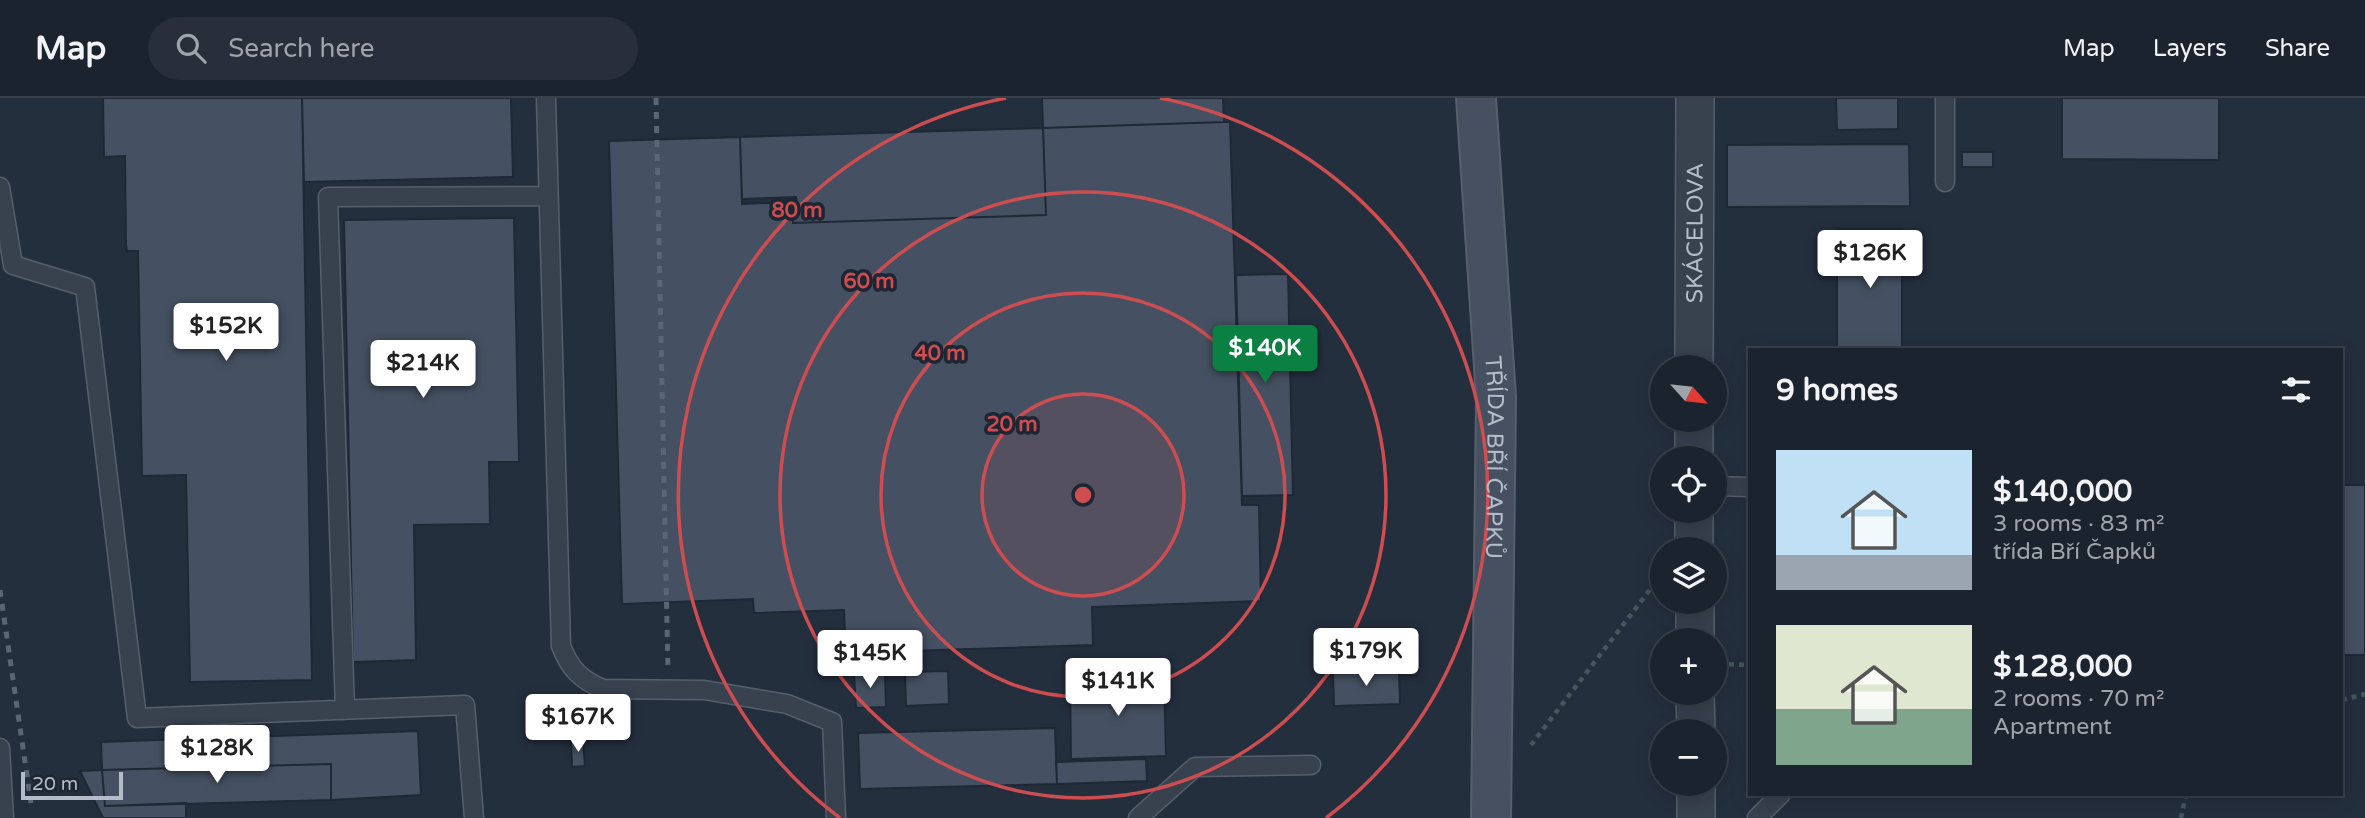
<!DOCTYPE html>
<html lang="en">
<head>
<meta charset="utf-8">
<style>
  :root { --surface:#1b232e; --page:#282f3a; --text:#f1f3f6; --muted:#a0a4aa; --line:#39404a; --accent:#0b8043 }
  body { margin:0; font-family:"Varela Round",sans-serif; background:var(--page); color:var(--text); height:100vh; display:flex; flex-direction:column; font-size:26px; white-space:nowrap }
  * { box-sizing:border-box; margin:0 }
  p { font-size:23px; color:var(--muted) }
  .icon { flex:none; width:38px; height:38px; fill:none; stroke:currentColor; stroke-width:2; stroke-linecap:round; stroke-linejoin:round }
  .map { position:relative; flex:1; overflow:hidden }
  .side { position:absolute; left:1748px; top:250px; width:595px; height:448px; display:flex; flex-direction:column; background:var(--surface); border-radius:0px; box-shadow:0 4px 18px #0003,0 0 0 2px var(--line) }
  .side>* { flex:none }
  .needle { width:46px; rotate:117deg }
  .controls { position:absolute; left:1650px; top:257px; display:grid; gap:14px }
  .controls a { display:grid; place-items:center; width:77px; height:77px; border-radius:50%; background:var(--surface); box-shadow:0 4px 18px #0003,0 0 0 2px var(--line); font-size:35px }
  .scale { position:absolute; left:21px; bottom:18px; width:102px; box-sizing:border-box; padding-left:7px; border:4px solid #b4bcc9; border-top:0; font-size:19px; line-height:24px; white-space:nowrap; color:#b4bcc9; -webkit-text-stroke:5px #1d2633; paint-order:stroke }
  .price { position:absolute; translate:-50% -60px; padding:0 16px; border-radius:7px; background:#fff; color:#222; font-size:23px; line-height:46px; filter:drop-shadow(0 2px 4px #0008) }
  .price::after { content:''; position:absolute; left:50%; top:42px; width:21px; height:16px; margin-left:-10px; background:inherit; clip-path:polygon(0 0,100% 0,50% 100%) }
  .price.selected { background:var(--accent); color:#fff }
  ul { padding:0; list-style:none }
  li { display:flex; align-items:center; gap:21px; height:175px; padding:0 28px }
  li span { display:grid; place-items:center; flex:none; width:196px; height:140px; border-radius:0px; color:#555 }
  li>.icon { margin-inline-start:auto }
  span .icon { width:84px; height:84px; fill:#fffc; stroke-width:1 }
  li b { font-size:30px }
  h2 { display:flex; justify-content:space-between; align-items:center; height:84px; padding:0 28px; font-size:30px }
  header { display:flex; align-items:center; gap:42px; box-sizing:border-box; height:98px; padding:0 35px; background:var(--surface); border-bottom:2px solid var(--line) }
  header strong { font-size:33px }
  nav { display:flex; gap:38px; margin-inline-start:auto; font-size:24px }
  .search { width:490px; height:63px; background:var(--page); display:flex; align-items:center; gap:18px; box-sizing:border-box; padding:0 24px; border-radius:38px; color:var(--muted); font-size:26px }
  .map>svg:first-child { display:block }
</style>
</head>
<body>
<header>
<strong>Map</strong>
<div class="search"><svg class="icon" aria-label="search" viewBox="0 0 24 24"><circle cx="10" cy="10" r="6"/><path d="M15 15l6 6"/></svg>Search here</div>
<nav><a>Map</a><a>Layers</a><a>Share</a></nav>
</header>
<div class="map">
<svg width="2365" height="720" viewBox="0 0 2365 720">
  <rect width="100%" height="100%" fill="#242f3e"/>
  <!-- building -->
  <path fill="#455162" stroke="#1f2835" stroke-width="2" d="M103 0H302L312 582 190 584 186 377 142 378 138 153H127L126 147 125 58 104 59Z
    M302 0H511L513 79 304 84Z
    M1042 0H1223L1224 24 1043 30Z
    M1836 0H1898V31L1837 32Z
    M2062 0H2219V62L2062 61Z
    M1224 24H1230L1242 407H1259L1261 503 1092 509 1093 547 846 555 844 512 754 515 753 501 622 506 609 43 740 39 742 106 792 104 793 125 1046 117 1043 30Z
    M1043 30 1046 117 793 125 792 104H797L796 99 742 101 740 39Z
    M1909 46 1910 108 1727 109V47Z
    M1962 54H1993V69H1962Z
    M514 120 519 364H489L490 426 414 427 416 562 353 564 344 122Z
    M1837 131H1902V252H1837Z
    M1288 176 1293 397 1242 398 1236 177Z
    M2342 387H2365V557H2342Z
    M948 573 949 606 906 608 905 574Z
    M1399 573 1400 606 1334 608 1333 574Z
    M885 575 886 609 856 610 854 576Z
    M1164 578 1166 658 1071 661 1070 581Z
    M1055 630 1057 686 860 691 858 635Z
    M418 633 421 697 331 702V666L102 672 101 644Z
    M583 642 585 668 572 669 571 643Z
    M1146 661 1147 683 1057 686 1056 664Z
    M331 666V702L105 708 102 672Z
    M102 672 105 708 186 705V720H103L80 673Z"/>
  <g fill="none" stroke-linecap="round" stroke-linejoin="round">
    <defs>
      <path id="lane" d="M546 0 561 548C570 571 581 582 603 591L704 592 787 606 832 624 836 720
        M1945 0V84
        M0 89 13 167 85 189 137 620 465 607 474 720
        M1715 388 1750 389
        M345 612 328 99 548 98
        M0 650 4 720
        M1138 720 1195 669 1311 667
        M1757 720 1781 696"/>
      <g id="street">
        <path id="s1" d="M1694 270 1695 0"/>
        <path d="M1694 360V322"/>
        <path d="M1694 413V452"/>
        <path d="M1695 504V542"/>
        <path d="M1695 595 1696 634"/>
        <path d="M1696 686V720"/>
      </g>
      <g id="secondary">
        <path id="s2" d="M1476 0 1496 299 1491 720"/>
      </g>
    </defs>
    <!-- lane casing -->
    <use href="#lane" stroke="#565f6c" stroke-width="21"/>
    <!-- street casing -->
    <use href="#street" stroke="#565f6c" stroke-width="40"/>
    <!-- secondary casing -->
    <use href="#secondary" stroke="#565f6c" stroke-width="42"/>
    <!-- path -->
    <path stroke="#44595c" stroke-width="4.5" stroke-dasharray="5 5" stroke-linecap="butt" d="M1719 566 1750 567
      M2342 602 2365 596
      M1531 647 1662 476
      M2181 720 2186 696"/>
    <!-- lane -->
    <use href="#lane" stroke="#38414e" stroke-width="18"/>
    <!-- street -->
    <use href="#street" stroke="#38414e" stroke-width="37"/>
    <!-- secondary -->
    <use href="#secondary" stroke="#465061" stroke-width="38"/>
    <!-- rail -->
    <path stroke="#5a6575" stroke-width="5" stroke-dasharray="7 7" stroke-linecap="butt" d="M656 0 668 573
      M0 492 31 705"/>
  </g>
  <!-- distance rings -->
  <circle cx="1083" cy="397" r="101" fill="#ce4d50" fill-opacity=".12"/>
  <g fill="none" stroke="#ce4d50" stroke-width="3.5">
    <circle cx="1083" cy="397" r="101"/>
    <circle cx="1083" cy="397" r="202"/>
    <circle cx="1083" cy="397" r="303"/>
    <path d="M840 720A404 404 0 0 1 1006 0M1160 0A404 404 0 0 1 1326 720"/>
  </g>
  <g text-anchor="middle" stroke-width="7" stroke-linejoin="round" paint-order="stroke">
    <!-- street labels -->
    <g font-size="23" fill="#b4bcc9" stroke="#1d2633">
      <text dy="8" stroke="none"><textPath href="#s1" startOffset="135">SKÁCELOVA</textPath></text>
      <text dy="8" stroke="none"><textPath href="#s2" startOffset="360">TŘÍDA BŘÍ ČAPKŮ</textPath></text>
    </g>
  </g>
  <circle cx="1083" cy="397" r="10" fill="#ce4d50" stroke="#1d2633" stroke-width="3.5"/>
  <g font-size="21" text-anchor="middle" font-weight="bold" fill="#ce4d50" stroke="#1d2633" stroke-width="7" stroke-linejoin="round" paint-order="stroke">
    <text x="797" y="119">80 m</text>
    <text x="869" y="190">60 m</text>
    <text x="940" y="262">40 m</text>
    <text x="1012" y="333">20 m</text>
  </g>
</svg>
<div class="controls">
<a><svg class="needle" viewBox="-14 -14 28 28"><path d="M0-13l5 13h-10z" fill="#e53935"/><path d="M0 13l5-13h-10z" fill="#a0a4aa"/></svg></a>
<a><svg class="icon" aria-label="locate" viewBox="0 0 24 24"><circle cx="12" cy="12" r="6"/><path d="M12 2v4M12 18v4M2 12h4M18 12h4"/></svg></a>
<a><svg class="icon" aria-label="layers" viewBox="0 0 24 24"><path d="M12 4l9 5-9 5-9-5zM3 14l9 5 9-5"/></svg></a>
<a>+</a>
<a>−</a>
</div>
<div class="scale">20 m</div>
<b class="price" style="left:1870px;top:192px">$126K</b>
<b class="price" style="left:226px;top:265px">$152K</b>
<b class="price selected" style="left:1265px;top:287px">$140K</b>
<b class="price" style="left:423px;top:302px">$214K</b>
<b class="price" style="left:1366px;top:590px">$179K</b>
<b class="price" style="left:870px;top:592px">$145K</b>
<b class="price" style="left:1118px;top:620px">$141K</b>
<b class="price" style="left:578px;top:656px">$167K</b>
<b class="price" style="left:217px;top:687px">$128K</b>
<section class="side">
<h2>9 homes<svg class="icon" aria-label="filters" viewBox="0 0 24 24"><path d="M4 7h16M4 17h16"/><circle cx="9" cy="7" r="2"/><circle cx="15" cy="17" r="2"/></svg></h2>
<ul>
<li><span style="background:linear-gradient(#bfe0f5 75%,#9aa5b1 0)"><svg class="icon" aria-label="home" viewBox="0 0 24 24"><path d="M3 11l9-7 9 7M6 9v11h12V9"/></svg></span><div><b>$140,000</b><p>3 rooms · 83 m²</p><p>třída Bří Čapků</p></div></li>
<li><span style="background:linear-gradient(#dfe7d0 60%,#7fa58c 0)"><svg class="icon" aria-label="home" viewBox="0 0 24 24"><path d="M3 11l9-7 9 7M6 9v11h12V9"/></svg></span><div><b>$128,000</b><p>2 rooms · 70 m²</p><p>Apartment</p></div></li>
</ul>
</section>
</div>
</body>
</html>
